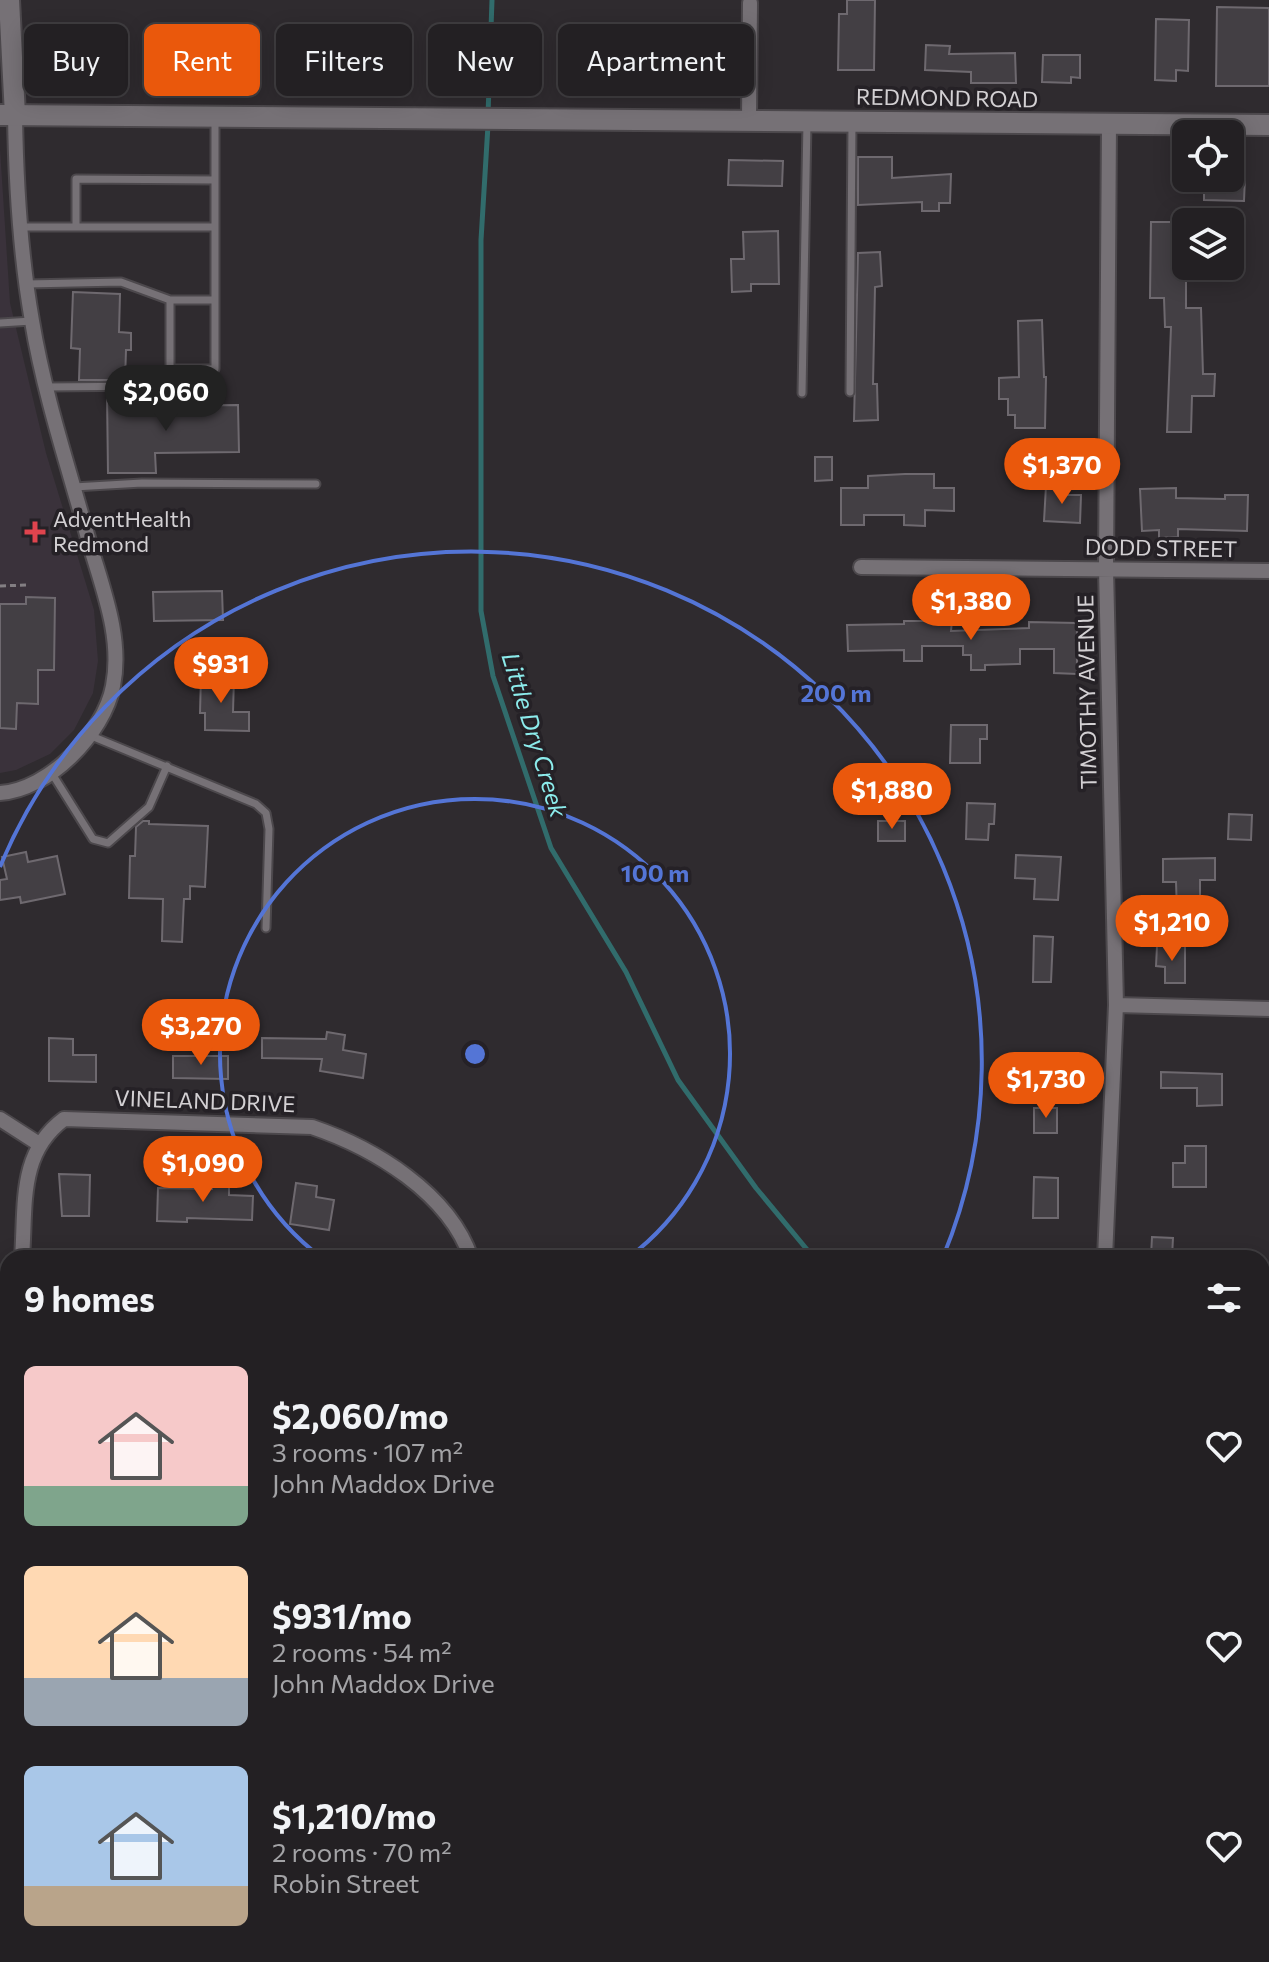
<!DOCTYPE html>
<html lang="en">
<head>
<meta charset="utf-8">
<style>
  :root { --surface:#232023; --page:#2f2d30; --text:#f1f3f6; --muted:#a3a3a6; --line:#403e41; --accent:#ea580c }
  body { margin:0; font-family:Commissioner,sans-serif; background:var(--page); color:var(--text); height:100vh; display:flex; flex-direction:column; font-size:30px; white-space:nowrap }
  * { box-sizing:border-box; margin:0 }
  p { font-size:26px; color:var(--muted) }
  .icon { flex:none; width:44px; height:44px; fill:none; stroke:currentColor; stroke-width:2; stroke-linecap:round; stroke-linejoin:round }
  .map { position:relative; flex:1; overflow:hidden }
  .sheet { position:absolute; left:0px; top:1250px; width:1270px; height:712px; display:flex; flex-direction:column; background:var(--surface); border-radius:24px 24px 0 0; box-shadow:0 4px 20px #0003,0 0 0 2px var(--line) }
  .sheet>* { flex:none }
  .guide { position:absolute; left:24px; top:24px; width:800px; height:72px; display:flex; gap:16px }
  .tools { position:absolute; left:1172px; top:120px; display:grid; gap:16px }
  .tools a { display:grid; place-items:center; width:72px; height:72px; border-radius:12px; background:var(--surface); box-shadow:0 4px 20px #0003,0 0 0 2px var(--line); font-size:40px }
  .price { position:absolute; translate:-50% -68px; padding:0 18px; border-radius:28px; background:var(--accent); color:#fff; font-size:26px; line-height:52px; filter:drop-shadow(0 2px 4px #0008) }
  .price::after { content:''; position:absolute; left:50%; top:48px; width:24px; height:18px; margin-left:-12px; background:inherit; clip-path:polygon(0 0,100% 0,50% 100%) }
  .price.selected { background:#222; color:#fff }
  ul { padding:0; list-style:none }
  li { display:flex; align-items:center; gap:24px; height:200px; padding:0 24px }
  li span { display:grid; place-items:center; flex:none; width:224px; height:160px; border-radius:12px; color:#555 }
  li>.icon { margin-inline-start:auto }
  span .icon { width:96px; height:96px; fill:#fffc; stroke-width:1 }
  li b { font-size:34px }
  h2 { display:flex; justify-content:space-between; align-items:center; height:96px; padding:0 24px; font-size:34px }
  .chip { padding:0 28px; border-radius:12px; background:var(--surface); box-shadow:0 4px 20px #0003,0 0 0 2px var(--line); font-size:28px; line-height:72px }
  .chip.selected { background:var(--accent); color:#fff }
  .map>svg:first-child { display:block }
</style>
</head>
<body>
<div class="map">
<svg width="1269" height="1962" viewBox="0 0 1269 1962">
  <rect width="100%" height="100%" fill="#2f2b2f"/>
  <!-- built -->
  <path fill="#3a323b" d="M0 149 10 303 46 453 94 610 98 661 93 693 74 730 50 754 16 770 0 773Z"/>
  <!-- green -->
  <path fill="#3b401e" d="M829 1954H1089V1962H834Z"/>
  <g fill="none" stroke-linecap="round" stroke-linejoin="round">
    <!-- stream -->
    <path stroke="#316c6c" stroke-width="5" d="M488 115 492 0
      M488 125 481 240V611L493 676 551 848 626 972 678 1080 756 1188 814 1258
      M0 1870 8 1875
      M128 1954 136 1962
      M403 1954 408 1962
      M829 1954 834 1962
      M305 1962 314 1954
      M543 1962 559 1954
      M851 1962 853 1954"/>
  </g>
  <!-- building -->
  <path fill="#433f44" stroke="#6e696f" stroke-width="2" d="M847 0H875L874 70H838L839 14H847Z
    M1217 7 1269 8V86H1216Z
    M1156 19 1189 20 1188 71 1176 70V81L1155 80Z
    M926 45 950 46 949 54 1015 53 1016 83H971V72L925 70Z
    M1043 55H1080V78L1071 77V83L1042 82Z
    M858 157H892V178L951 174 950 203H939V211H922V202L858 205Z
    M729 160 783 161 782 186 728 185Z
    M1245 177 1244 201 1204 200V178Z
    M1151 222H1186V308H1201L1203 374H1215L1214 396H1192L1191 432H1167L1171 327H1165L1164 298H1150Z
    M778 231 779 284H751V291L732 292 731 259H744L743 232Z
    M880 252 882 286 875 287 873 384H877L878 420 854 421 858 253Z
    M73 292 120 294 119 332 131 333V350H126L125 380H79L80 349 71 348Z
    M1042 320 1044 377H1046L1045 428H1015V415H1008V399H999V378L1019 377 1018 321Z
    M107 393H125L124 406 238 405 239 452 155 453 156 473H108Z
    M815 457H832V480L815 481Z
    M905 474H934V488H954V511L925 510V526L904 525V515H864V525H841V488H868V476Z
    M1046 486H1067L1066 495H1081L1080 523 1044 521Z
    M1176 488V498L1225 499V495H1248L1247 531 1178 529V537L1159 538V530L1142 531 1140 489Z
    M222 591 223 620 154 621 153 592Z
    M26 597 55 598 54 670H38V704L17 703 16 729 0 728V604H26Z
    M904 621H952L951 631 1029 628V622L1077 623V674L1054 673V649H1020V664L985 665V670H971V655H963V646H922V661H904V650L848 651 847 625 904 624Z
    M201 676 234 677 233 712H249V731L205 730V713H200Z
    M951 725H987V739H980V763H950Z
    M967 803 995 804 994 824H989L988 840 966 839Z
    M1229 814 1252 815 1251 840 1228 839Z
    M143 821H149V824L208 826 205 887 190 886V899H184L182 942 162 941 163 899 129 898 130 856H135L136 827Z
    M878 821H905V841H878Z
    M26 852 28 862 57 856 65 894 21 903 20 897 0 900V880L7 879 2 857Z
    M1016 855 1061 857 1058 900 1034 899 1035 879 1015 878Z
    M1215 858V880H1200V911H1177L1176 882H1163V859Z
    M1034 936 1053 937 1051 982H1033Z
    M1157 946H1185V983H1165V967L1156 966Z
    M327 1032 345 1035 343 1050 366 1054 363 1078 320 1071 322 1059 262 1058V1038L326 1039Z
    M49 1038 73 1039V1055H96V1082L49 1081Z
    M173 1056H228V1079L173 1078Z
    M1161 1072 1222 1074V1105L1197 1106V1088H1161Z
    M1034 1108H1057V1133H1034Z
    M1185 1146H1206V1187H1173V1163H1185Z
    M59 1174 90 1175 89 1216H62Z
    M1034 1177 1058 1178V1218H1033Z
    M296 1183 317 1186 316 1197 334 1200 329 1230 290 1224Z
    M212 1184H229V1195L253 1196 252 1220 187 1218V1222L157 1221 158 1188 212 1189Z
    M1152 1237 1173 1238 1172 1257 1151 1256Z"/>
  <g fill="none" stroke-linecap="round" stroke-linejoin="round">
    <defs>
      <path id="lane" d="M21 227H215
        M76 227V179L215 180
        M27 284 121 282 170 300
        M0 323 32 321
        M170 369H215V117
        M47 387 154 386 170 369V300H215
        M850 392 852 122
        M802 393 807 122
        M74 487 142 483 316 484
        M89 735 256 804 266 813 269 829 266 928
        M51 772 93 839 108 843 149 807 167 766"/>
      <path id="street" d="M749 119 750 3
        M861 567 1269 571
        M0 793C49 790 104 733 113 686 123 636 101 585 88 538 68 466 44 394 32 321 20 253 16 183 15 115
        M1116 1005 1269 1009
        M0 1119 39 1144
        M22 1258C26 1205 18 1153 64 1119L312 1127C374 1148 449 1193 471 1258
        M1105 1258 1116 1005 1106 569 1109 124
        M1262 1406H1269
        M0 1461 8 1462
        M1262 1880H1269
        M1089 1954V1962"/>
      <path id="secondary" d="M9 0 15 115
        M0 115 1269 125"/>
    </defs>
    <!-- lane casing -->
    <use href="#lane" stroke="#4c484c" stroke-width="11"/>
    <!-- street casing -->
    <use href="#street" stroke="#4c484c" stroke-width="18"/>
    <!-- secondary casing -->
    <use href="#secondary" stroke="#4c484c" stroke-width="24"/>
    <!-- path -->
    <path stroke="#837f83" stroke-width="3" stroke-dasharray="6 4" stroke-linecap="butt" d="M0 586 26 585"/>
    <!-- lane -->
    <use href="#lane" stroke="#767176" stroke-width="7"/>
    <!-- street -->
    <use href="#street" stroke="#767176" stroke-width="14"/>
    <!-- secondary -->
    <use href="#secondary" stroke="#767176" stroke-width="20"/>
  </g>
  <!-- distance rings -->
  <g fill="none" stroke="#5475d6" stroke-width="4">
    <path d="M322 1258A255 255 0 1 1 628 1258"/>
    <path d="M0 867A510 510 0 1 1 943 1257"/>
  </g>
  <!-- markers -->
  <path fill="#e0444e" stroke="#252126" stroke-width="3" d="M31 520h8v8h8v8h-8v8h-8v-8h-8v-8h8z"/>
  <g text-anchor="middle" stroke-width="7" stroke-linejoin="round" paint-order="stroke">
    <!-- street labels -->
    <g font-size="22" fill="#d3d0d3" stroke="#252126">
      <text transform="translate(947 98) rotate(1)" y="8">REDMOND ROAD</text>
      <text transform="translate(1161 548) rotate(1)" y="8">DODD STREET</text>
      <text transform="translate(1087 692) rotate(-91)" y="8">TIMOTHY AVENUE</text>
      <text transform="translate(205 1101) rotate(2)" y="8">VINELAND DRIVE</text>
    </g>
    <!-- poi labels -->
    <g font-size="22" fill="#d3d0d3" stroke="#252126" text-anchor="start">
      <text x="53" y="527">AdventHealth<tspan x="53" dy="25">Redmond</tspan></text>
    </g>
    <!-- water labels -->
    <g font-size="24" font-style="italic" fill="#8cecec" stroke="#252126">
      <text transform="translate(534 735) rotate(73)" y="8">Little Dry Creek</text>
    </g>
  </g>
  <circle cx="475" cy="1054" r="12" fill="#5475d6" stroke="#252126" stroke-width="4"/>
  <g font-size="24" text-anchor="middle" font-weight="bold" fill="#5475d6" stroke="#252126" stroke-width="7" stroke-linejoin="round" paint-order="stroke">
    <text x="836" y="702">200 m</text>
    <text x="655" y="882">100 m</text>
  </g>
</svg>
<div class="tools">
<a><svg class="icon" aria-label="locate" viewBox="0 0 24 24"><circle cx="12" cy="12" r="6"/><path d="M12 2v4M12 18v4M2 12h4M18 12h4"/></svg></a>
<a><svg class="icon" aria-label="layers" viewBox="0 0 24 24"><path d="M12 4l9 5-9 5-9-5zM3 14l9 5 9-5"/></svg></a>
</div>
<b class="price selected" style="left:166px;top:433px">$2,060</b>
<b class="price" style="left:1062px;top:506px">$1,370</b>
<b class="price" style="left:971px;top:642px">$1,380</b>
<b class="price" style="left:221px;top:705px">$931</b>
<b class="price" style="left:892px;top:831px">$1,880</b>
<b class="price" style="left:1172px;top:963px">$1,210</b>
<b class="price" style="left:201px;top:1067px">$3,270</b>
<b class="price" style="left:1046px;top:1120px">$1,730</b>
<b class="price" style="left:203px;top:1204px">$1,090</b>
<div class="guide">
<a class="chip">Buy</a>
<a class="chip selected">Rent</a>
<a class="chip">Filters</a>
<a class="chip">New</a>
<a class="chip">Apartment</a>
</div>
<section class="sheet">
<h2>9 homes<svg class="icon" aria-label="filters" viewBox="0 0 24 24"><path d="M4 7h16M4 17h16"/><circle cx="9" cy="7" r="2"/><circle cx="15" cy="17" r="2"/></svg></h2>
<ul>
<li><span style="background:linear-gradient(#f6c9c9 75%,#7fa58c 0)"><svg class="icon" aria-label="home" viewBox="0 0 24 24"><path d="M3 11l9-7 9 7M6 9v11h12V9"/></svg></span><div><b>$2,060/mo</b><p>3 rooms · 107 m²</p><p>John Maddox Drive</p></div><svg class="icon" aria-label="heart" viewBox="0 0 24 24"><path d="M12 20l-8-8c-3-5 5-10 8-4 3-6 11-1 8 4z"/></svg></li>
<li><span style="background:linear-gradient(#ffd9b3 70%,#9aa5b1 0)"><svg class="icon" aria-label="home" viewBox="0 0 24 24"><path d="M3 11l9-7 9 7M6 9v11h12V9"/></svg></span><div><b>$931/mo</b><p>2 rooms · 54 m²</p><p>John Maddox Drive</p></div><svg class="icon" aria-label="heart" viewBox="0 0 24 24"><path d="M12 20l-8-8c-3-5 5-10 8-4 3-6 11-1 8 4z"/></svg></li>
<li><span style="background:linear-gradient(#a9c7e8 75%,#b9a48a 0)"><svg class="icon" aria-label="home" viewBox="0 0 24 24"><path d="M3 11l9-7 9 7M6 9v11h12V9"/></svg></span><div><b>$1,210/mo</b><p>2 rooms · 70 m²</p><p>Robin Street</p></div><svg class="icon" aria-label="heart" viewBox="0 0 24 24"><path d="M12 20l-8-8c-3-5 5-10 8-4 3-6 11-1 8 4z"/></svg></li>
</ul>
</section>
</div>
</body>
</html>
